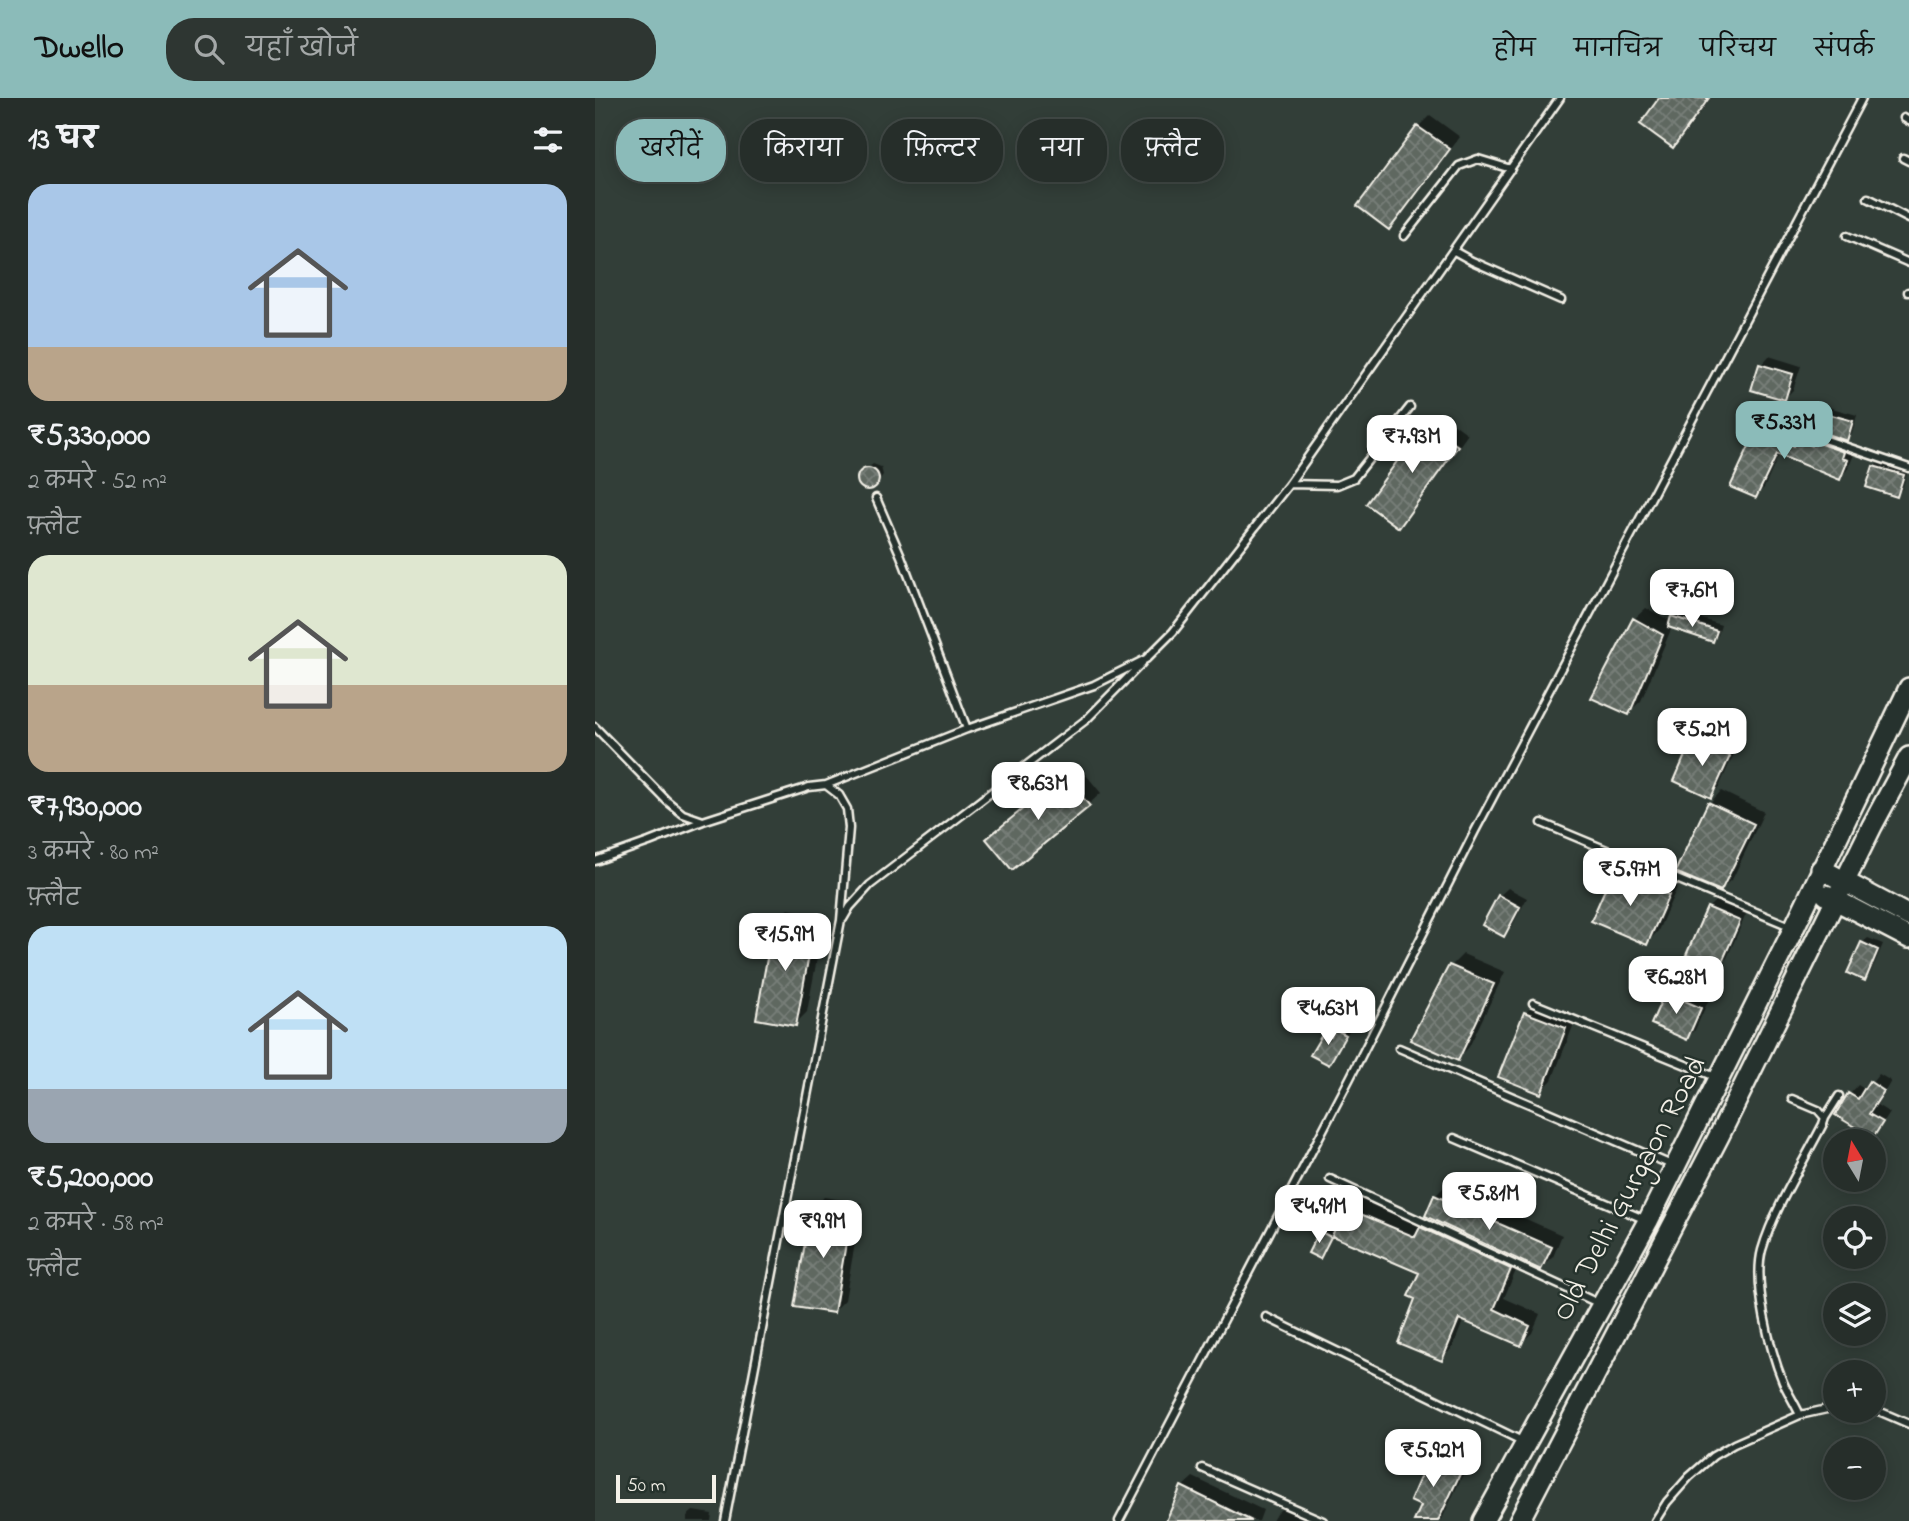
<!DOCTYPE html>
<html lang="hi">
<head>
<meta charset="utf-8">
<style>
  :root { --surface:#262e2a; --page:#2e3632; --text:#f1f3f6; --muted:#a4a8a8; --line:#424a47; --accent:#8bbbb9 }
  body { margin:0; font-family:"Indie Flower","Playpen Sans Deva",sans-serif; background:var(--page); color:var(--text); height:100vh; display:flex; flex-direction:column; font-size:26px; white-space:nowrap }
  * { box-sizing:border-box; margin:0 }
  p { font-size:23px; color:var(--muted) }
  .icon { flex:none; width:38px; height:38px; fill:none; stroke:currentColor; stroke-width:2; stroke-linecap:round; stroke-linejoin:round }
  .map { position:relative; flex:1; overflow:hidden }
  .details { display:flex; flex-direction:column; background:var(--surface); width:595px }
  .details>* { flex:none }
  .guide { position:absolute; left:21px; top:21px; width:665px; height:63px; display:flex; gap:14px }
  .needle { width:46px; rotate:350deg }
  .fabs { position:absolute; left:1228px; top:1031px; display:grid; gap:14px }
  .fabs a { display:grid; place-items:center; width:63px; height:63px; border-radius:50%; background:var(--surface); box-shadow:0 4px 18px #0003,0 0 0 2px var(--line); font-size:35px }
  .scale { position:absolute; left:21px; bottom:18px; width:100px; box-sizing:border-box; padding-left:7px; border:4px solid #f4f1e8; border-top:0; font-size:19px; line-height:24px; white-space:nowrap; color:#f4f1e8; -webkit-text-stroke:5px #26332d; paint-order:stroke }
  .price { position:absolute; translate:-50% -60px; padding:0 16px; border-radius:14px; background:#fff; color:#222; font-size:23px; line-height:46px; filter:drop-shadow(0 2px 4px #0008) }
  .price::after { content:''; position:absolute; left:50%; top:42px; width:21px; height:16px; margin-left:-10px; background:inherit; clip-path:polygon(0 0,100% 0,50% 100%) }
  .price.current { background:var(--accent); color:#111 }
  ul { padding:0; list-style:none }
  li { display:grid; align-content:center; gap:14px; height:371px; padding:0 28px }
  li span { display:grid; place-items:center; height:217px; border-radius:21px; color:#555 }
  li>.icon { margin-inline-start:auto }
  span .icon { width:126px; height:126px; fill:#fffc; stroke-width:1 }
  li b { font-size:30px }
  h2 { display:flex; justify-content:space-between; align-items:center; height:84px; padding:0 28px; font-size:30px }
  .tag { padding:0 24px; border-radius:28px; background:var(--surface); box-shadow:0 4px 18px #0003,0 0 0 2px var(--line); font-size:24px; line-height:63px }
  .tag.current { background:var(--accent); color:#111 }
  header { display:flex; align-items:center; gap:42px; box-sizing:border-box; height:98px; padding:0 35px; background:var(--accent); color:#111 }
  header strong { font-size:33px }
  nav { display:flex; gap:38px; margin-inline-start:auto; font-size:24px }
  .search { width:490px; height:63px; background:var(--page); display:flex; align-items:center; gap:18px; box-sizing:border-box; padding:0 24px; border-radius:28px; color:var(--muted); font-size:26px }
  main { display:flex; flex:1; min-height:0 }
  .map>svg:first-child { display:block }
</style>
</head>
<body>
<header>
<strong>Dwello</strong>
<div class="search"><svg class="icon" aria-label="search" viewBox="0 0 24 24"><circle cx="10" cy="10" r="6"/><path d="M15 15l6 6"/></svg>यहाँ खोजें</div>
<nav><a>होम</a><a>मानचित्र</a><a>परिचय</a><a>संपर्क</a></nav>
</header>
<main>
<section class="details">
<h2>13 घर<svg class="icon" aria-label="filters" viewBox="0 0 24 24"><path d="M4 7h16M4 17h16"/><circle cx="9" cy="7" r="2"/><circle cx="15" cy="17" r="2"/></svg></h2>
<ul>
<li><span style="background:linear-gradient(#a9c7e8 75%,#b9a48a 0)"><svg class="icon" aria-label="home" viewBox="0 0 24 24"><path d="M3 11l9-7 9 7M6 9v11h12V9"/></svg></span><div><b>₹5,330,000</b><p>2 कमरे · 52 m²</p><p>फ़्लैट</p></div></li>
<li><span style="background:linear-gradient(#dfe7d0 60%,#b9a48a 0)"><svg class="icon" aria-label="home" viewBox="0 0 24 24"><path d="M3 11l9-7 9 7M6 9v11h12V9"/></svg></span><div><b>₹7,930,000</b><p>3 कमरे · 80 m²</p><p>फ़्लैट</p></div></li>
<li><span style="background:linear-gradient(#bfe0f5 75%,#9aa5b1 0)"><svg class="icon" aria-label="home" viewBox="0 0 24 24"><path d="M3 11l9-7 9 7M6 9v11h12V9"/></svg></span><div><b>₹5,200,000</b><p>2 कमरे · 58 m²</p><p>फ़्लैट</p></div></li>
</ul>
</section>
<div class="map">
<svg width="1314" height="1423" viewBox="0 0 1314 1423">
  <defs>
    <pattern id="building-cross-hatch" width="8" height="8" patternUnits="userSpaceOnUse" patternTransform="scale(1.75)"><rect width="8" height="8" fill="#5f6861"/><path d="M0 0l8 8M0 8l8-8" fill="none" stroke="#777e78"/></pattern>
  </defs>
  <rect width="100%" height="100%" fill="#323e38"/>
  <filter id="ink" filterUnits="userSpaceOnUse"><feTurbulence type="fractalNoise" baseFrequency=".0143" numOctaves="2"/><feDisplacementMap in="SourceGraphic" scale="14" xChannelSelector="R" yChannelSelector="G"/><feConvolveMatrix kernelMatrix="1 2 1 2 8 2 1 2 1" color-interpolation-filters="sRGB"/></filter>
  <g filter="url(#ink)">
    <!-- shadow -->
    <path fill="#0007" d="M1067 0H1116L1090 36 1078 47Z
      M835 17 865 39 806 118 794 130 764 108 823 29Z
      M1174 258 1206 268 1198 292 1190 300 1166 267Z
      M1233 309 1262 317 1257 335 1249 343 1256 345 1255 351 1260 354 1253 371 1244 380 1185 355 1169 390 1161 398 1164 332 1173 323 1206 339 1212 333 1225 338 1230 333 1227 315Z
      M843 314 873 336 815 416 803 428 773 406 831 326Z
      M1285 363 1313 372 1307 391 1301 397 1279 369Z
      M278 366 286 369 288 377 279 388 273 390 265 386 264 380 267 375Z
      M1051 510 1076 523 1078 519 1083 513 1126 527 1123 537 1118 542 1077 529 1046 603 1034 614 1039 521Z
      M1108 634 1142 649 1124 689 1115 698 1099 642Z
      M482 666 506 695 494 706 417 769 394 741 405 729Z
      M1126 693 1169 714 1138 780 1126 791 1115 705Z
      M1031 763 1084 785 1063 833 1052 845 1019 774Z
      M913 790 932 800 917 828 909 837 904 798Z
      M1122 801 1152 814 1132 860 1123 869 1113 810Z
      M193 811 230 818 212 914 200 926 181 823Z
      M1273 840 1288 846 1275 876 1269 881 1267 845Z
      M868 856 910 874 874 949 863 961 856 868Z
      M1080 887 1114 901 1100 932 1092 940 1072 895Z
      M942 903 982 918 957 982 945 994 930 915Z
      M747 927 755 931 739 959 733 965 718 956 730 936 735 930 740 933Z
      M1284 976 1296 983 1282 1007 1295 1015 1286 1029 1278 1038 1242 1016 1255 996 1263 987 1271 992Z
      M852 1086 967 1137 958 1159 946 1170 926 1161 909 1200 945 1216 937 1235 925 1246 869 1221 858 1249 847 1261 822 1200 826 1174 738 1137 730 1154 725 1159V1134L731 1129 741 1134 751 1110 762 1098 829 1127 836 1120 840 1098Z
      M229 1099 267 1105 250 1202 238 1214 218 1111Z
      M834 1350 872 1368 846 1423H821L828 1407 830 1375 820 1370 825 1359Z
      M598 1379 668 1412 664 1423H573L587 1389Z
      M692 1405 731 1423H677L681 1416Z
      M98 1413 117 1416 116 1423H92V1418Z"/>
    <!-- building -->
    <path fill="url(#building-cross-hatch)" stroke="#f4f1e8" stroke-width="2" d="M1064 0H1114L1078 50 1045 26Z
      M822 28 855 51 794 132 762 108Z
      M1164 266 1198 276 1190 302 1156 292Z
      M1226 314 1258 323 1252 343 1220 332Z
      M830 325 863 348 804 430 771 406Z
      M1162 331 1199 348 1202 341 1216 347 1217 343 1249 354 1247 360 1253 362 1245 382 1182 356 1161 400 1135 389Z
      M1278 368 1309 377 1302 399 1271 389Z
      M262 381a11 11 0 1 1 22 0a11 11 0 1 1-22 0Z
      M1076 518 1122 533 1118 544 1073 529Z
      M1038 520 1068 537 1034 617 996 600Z
      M1097 641 1135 658 1116 700 1079 683Z
      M469 677 495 708 417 772 391 741Z
      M1113 704 1159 726 1126 793 1080 774Z
      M1018 773 1074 797 1052 847 996 823Z
      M903 797 925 809 909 839 887 827Z
      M1112 809 1145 823 1124 871 1091 857Z
      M179 822 219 829 201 928 161 921Z
      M1266 844 1283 852 1270 883 1252 875Z
      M854 867 899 886 863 963 815 942Z
      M1070 894 1106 910 1092 942 1056 926Z
      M929 914 971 930 946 996 903 979Z
      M740 931 751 937 734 967 715 957 728 935 736 939Z
      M1274 983 1289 993 1274 1016 1288 1024 1278 1040 1240 1017 1253 995 1263 1001Z
      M839 1097 957 1149 946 1172 830 1118Z
      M749 1109 820 1139 825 1129 916 1171 899 1211 935 1228 926 1248 864 1221 847 1263 803 1245 820 1201 813 1198 824 1175 737 1138Z
      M216 1110 256 1116 239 1215 199 1209Z
      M724 1133 736 1139 725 1161 713 1155Z
      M824 1358 865 1376 843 1423H819L826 1408 815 1403 827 1375 818 1371Z
      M586 1388 657 1423H571Z"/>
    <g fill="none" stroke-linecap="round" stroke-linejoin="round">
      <defs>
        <path id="lane" d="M1309 20 1314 23
          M1308 60 1314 63
          M1273 100 1314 121
          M809 138 864 68 883 61 916 71
          M1252 138 1314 165
          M859 153 877 163 966 202
          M1313 194H1314
          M1199 331 1314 370
          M694 386 742 387 759 380 815 309
          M281 400 306 458 372 631
          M0 629 72 703 88 716 108 723
          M231 687 372 631 499 587 551 561 578 534 694 386 965 0
          M947 725 1197 829
          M0 763 54 744 108 723 214 689 231 687 244 697 252 711 254 730 246 822 130 1423
          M248 821 255 809 275 787 492 621 547 565
          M938 905 1123 980
          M804 950 1079 1068
          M1197 1001 1223 1012 1230 1020 1228 1026C1208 1065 1179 1111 1167 1152 1158 1185 1175 1252 1188 1284 1193 1295 1200 1306 1205 1317
          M1230 1020 1244 998
          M859 1040 1051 1122
          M735 1081 1005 1206
          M671 1219 929 1344
          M1279 1311 1314 1326
          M607 1370 728 1423
          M524 1423 755 980 880 733 1267 0
          M1060 1423 1072 1404 1094 1379 1118 1358 1139 1346 1205 1317 1241 1309"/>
        <path id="secondary" d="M1226 771 1314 818
          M1231 797 1314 840
          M888 1423 1053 1123 1199 830 1314 590
          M924 1423 1124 1038 1277 728 1314 659"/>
      </defs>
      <!-- lane casing -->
      <use href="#lane" stroke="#f4f1e8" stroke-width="11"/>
      <!-- secondary casing -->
      <use href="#secondary" stroke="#f4f1e8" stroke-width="24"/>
      <!-- lane -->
      <use href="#lane" stroke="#26332d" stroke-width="6"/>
      <!-- secondary -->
      <use href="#secondary" stroke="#26332d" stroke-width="19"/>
    </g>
  </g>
  <g text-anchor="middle" stroke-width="5" stroke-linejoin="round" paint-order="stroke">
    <!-- street labels -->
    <g font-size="30" fill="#f4f1e8" stroke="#26332d">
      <text transform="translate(1033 1090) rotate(-62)" y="10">Old Delhi Gurgaon Road</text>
    </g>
  </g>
</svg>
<div class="fabs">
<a><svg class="needle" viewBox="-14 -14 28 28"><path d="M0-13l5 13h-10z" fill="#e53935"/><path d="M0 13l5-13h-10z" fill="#a4a8a8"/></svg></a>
<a><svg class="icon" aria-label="locate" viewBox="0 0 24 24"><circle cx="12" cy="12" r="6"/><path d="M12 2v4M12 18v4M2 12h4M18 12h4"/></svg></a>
<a><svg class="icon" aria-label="layers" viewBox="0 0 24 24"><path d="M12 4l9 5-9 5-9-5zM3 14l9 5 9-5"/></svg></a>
<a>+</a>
<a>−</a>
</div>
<div class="scale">50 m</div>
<b class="price current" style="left:1189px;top:363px">₹5.33M</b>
<b class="price" style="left:817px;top:377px">₹7.93M</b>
<b class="price" style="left:1097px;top:531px">₹7.6M</b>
<b class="price" style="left:1107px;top:670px">₹5.2M</b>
<b class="price" style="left:443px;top:724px">₹8.63M</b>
<b class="price" style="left:1035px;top:810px">₹5.97M</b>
<b class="price" style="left:190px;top:875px">₹15.9M</b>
<b class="price" style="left:1081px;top:918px">₹6.28M</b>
<b class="price" style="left:733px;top:949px">₹4.63M</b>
<b class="price" style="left:894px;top:1134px">₹5.81M</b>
<b class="price" style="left:724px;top:1147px">₹4.91M</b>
<b class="price" style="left:228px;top:1162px">₹9.9M</b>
<b class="price" style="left:838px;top:1391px">₹5.92M</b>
<div class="guide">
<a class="tag current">खरीदें</a>
<a class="tag">किराया</a>
<a class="tag">फ़िल्टर</a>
<a class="tag">नया</a>
<a class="tag">फ़्लैट</a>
</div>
</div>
</main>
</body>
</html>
